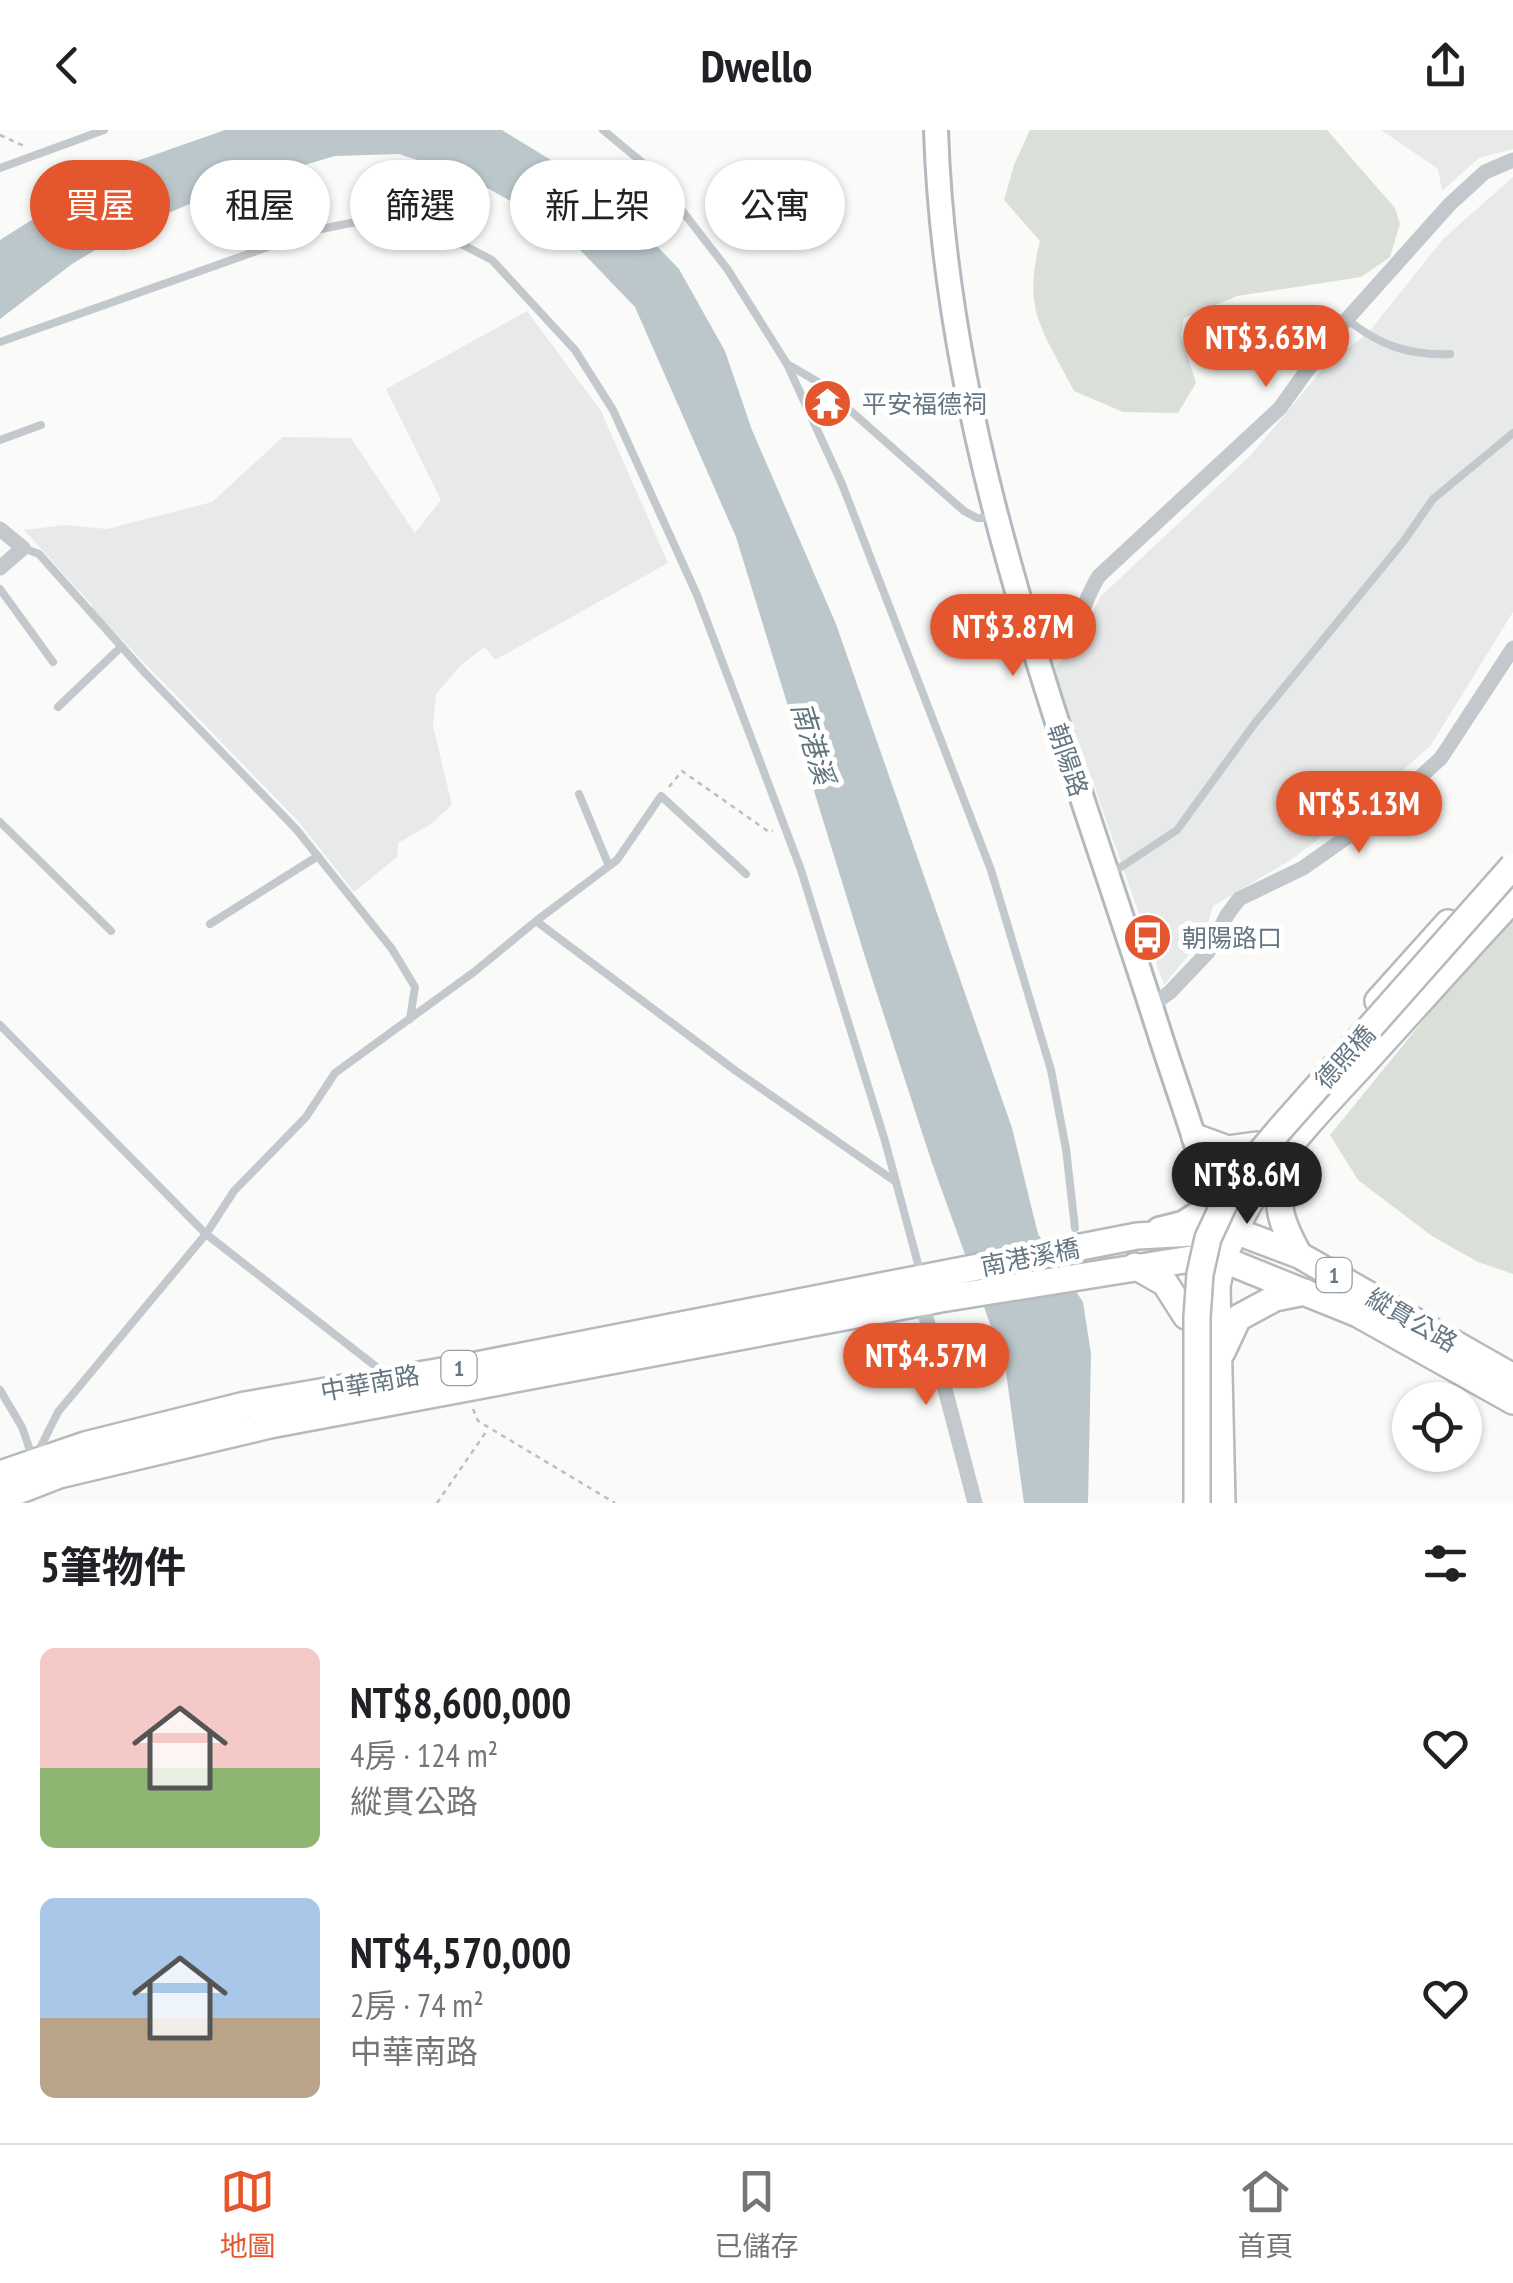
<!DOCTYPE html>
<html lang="zh-TW">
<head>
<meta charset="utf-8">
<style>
  :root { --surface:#fff; --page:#f2f2f2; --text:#202124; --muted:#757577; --line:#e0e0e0; --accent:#e4572e }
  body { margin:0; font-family:"PT Sans Narrow","Noto Sans TC",sans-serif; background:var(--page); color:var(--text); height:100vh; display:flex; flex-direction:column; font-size:38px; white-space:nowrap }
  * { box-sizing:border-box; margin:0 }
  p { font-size:32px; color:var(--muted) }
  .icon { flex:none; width:55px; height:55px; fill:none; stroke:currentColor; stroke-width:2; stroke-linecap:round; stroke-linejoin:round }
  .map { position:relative; height:1373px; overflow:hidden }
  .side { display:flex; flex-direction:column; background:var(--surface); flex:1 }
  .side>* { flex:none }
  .banner { position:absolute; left:30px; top:30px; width:1000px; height:90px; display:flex; gap:20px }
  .tools { position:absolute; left:1392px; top:1252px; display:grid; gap:20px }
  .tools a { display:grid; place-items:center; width:90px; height:90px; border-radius:50%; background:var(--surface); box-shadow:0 2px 8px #0004; font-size:50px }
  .price { position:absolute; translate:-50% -85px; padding:0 22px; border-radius:35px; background:var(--accent); color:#fff; font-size:32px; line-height:65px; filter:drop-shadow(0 2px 5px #0008) }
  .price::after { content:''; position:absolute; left:50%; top:60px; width:30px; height:22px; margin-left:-15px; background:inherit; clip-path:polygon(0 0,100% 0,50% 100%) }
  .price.on { background:#222; color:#fff }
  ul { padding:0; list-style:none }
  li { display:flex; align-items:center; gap:30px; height:250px; padding:0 40px }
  li span { display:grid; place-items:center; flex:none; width:280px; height:200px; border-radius:15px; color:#555 }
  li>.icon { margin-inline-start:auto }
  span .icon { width:120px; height:120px; fill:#fffc; stroke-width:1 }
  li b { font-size:42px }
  h2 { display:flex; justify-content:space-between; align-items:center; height:120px; padding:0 40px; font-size:42px }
  .tag { padding:0 35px; border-radius:45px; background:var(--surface); box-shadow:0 2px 8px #0004; font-size:35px; line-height:90px }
  .tag.on { background:var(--accent); color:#fff }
  header { display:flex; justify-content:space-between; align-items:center; height:130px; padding:0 40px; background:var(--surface); font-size:45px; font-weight:700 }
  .dock { display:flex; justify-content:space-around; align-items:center; height:140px; border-top:2px solid var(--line); background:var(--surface); font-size:28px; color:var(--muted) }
  .dock a { display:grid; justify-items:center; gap:5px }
  .dock .on { color:var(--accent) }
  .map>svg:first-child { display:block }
</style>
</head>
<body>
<header><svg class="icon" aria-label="back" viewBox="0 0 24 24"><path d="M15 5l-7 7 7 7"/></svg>Dwello<svg class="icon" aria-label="share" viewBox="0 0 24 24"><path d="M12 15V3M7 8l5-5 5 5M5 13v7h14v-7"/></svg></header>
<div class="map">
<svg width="1513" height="1373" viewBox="0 0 1513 1373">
  <rect width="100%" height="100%" fill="#fafaf8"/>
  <!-- built -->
  <path fill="#e8e9e9" d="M1381 0H1513V19L1479 28 1442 61 1438 39Z
    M1513 47V482L1431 615 1368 672 1289 731 1213 776 1204 806 1164 855 1053 539 1078 514 1100 467 1251 325 1327 234 1368 203 1443 109Z
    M527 181 601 281 668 433 495 530 485 517 462 534 436 564 433 596 452 675 431 694 398 713 397 727 354 762 299 692 92 479V475L24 400 65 395 107 399 212 372 283 307 351 308 415 403 441 370 386 259Z"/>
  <!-- green -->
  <path fill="#dadfd7" d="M1030 0H1327L1395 78 1400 94 1390 127 1361 147 1237 166 1184 188 1181 205 1196 253 1178 283 1123 282 1074 261C1043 200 1022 182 1040 111L1004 70 1014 35Z
    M1513 789V1144L1478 1132 1432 1106 1358 1050 1330 1005 1452 855Z"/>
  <!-- water -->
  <path fill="#bbc7cb" d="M225 0H502L608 65 679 139 725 221 752 300 836 494 1012 998 1038 1104 1083 1172 1091 1224 1088 1373H1024L1005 1235 932 1033 866 830 736 407 635 177 560 99 466 46 399 24 335 26 224 59 127 101 72 134 0 189V110L111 40Z"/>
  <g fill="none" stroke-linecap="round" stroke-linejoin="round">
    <defs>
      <path id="secondary" d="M936 0C946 317 1067 610 1161 908 1181 970 1204 1031 1220 1096
        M1159 1099 1183 1093 1214 1073"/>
      <path id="primary" d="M1378 871 1448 793
        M1195 1007 1228 1019 1257 1015
        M1285 1026C1277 1074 1275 1082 1299 1125
        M1135 1136 1165 1153 1186 1186
        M1222 1222 1238 1188 1275 1168 1305 1162
        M0 1344 85 1315 245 1275 471 1236 1137 1106 1235 1101 1299 1125 1513 1247
        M0 1368 59 1345 270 1295 941 1169 1191 1129H1222L1358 1184 1513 1271
        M1222 1373 1217 1156C1235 1062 1311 991 1373 923 1420 871 1466 820 1513 769"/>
    </defs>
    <!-- secondary casing -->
    <use href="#secondary" stroke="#b3babf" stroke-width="28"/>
    <!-- primary casing -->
    <use href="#primary" stroke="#b5babe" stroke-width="30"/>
    <!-- path -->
    <path stroke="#bbbfc2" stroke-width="2.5" stroke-dasharray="5 5" stroke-linecap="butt" d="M0 5 26 17
      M669 657 682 641 769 702 773 701
      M473 1279 478 1291 615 1373
      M437 1373 488 1299"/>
    <!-- lane -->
    <path stroke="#c3c8cc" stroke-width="8" d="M603 0 649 38 728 140 787 234 842 354 991 740 1051 940 1066 1019 1075 1098
      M0 38 104 0
      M1348 190C1379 215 1410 226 1450 224
      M0 212 316 100 361 91 419 92 492 130 575 220 613 280 697 465 801 740 885 1011 921 1145
      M787 234 818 252 964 381 977 388H992
      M0 310 41 295
      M23 418 39 424 145 543 296 699 392 819 415 857 410 889
      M0 459 53 532
      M58 577 121 517
      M579 664 609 736
      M0 692 111 801
      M1112 743 1177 700 1255 593 1403 412 1433 369 1513 303
      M536 791 617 730 661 666 746 744
      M210 794 318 726
      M0 895 206 1104 388 1246
      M0 1260 22 1297 33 1329
      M38 1322 58 1282 206 1104 234 1061 306 987 335 943 474 842 536 791 736 941 896 1052"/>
    <!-- street -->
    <path stroke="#c3c8cc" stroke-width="15" d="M0 399 23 418 0 438
      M1035 529C1044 524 1056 519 1064 512 1078 500 1086 465 1099 446L1280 278 1331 207 1450 74 1485 42 1513 30
      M1151 876 1170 862 1208 822 1227 785 1239 769 1303 738 1381 683 1441 628 1513 518
      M922 1172 975 1373"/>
    <!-- secondary -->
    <use href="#secondary" stroke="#fff" stroke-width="22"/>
    <!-- primary -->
    <use href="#primary" stroke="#fff" stroke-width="25"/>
    <defs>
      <path id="primary-bridge" d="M1197 1373V1187L1200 1144 1208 1108 1224 1074 1242 1044 1281 998 1513 736"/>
    </defs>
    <!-- primary-bridge casing -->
    <use href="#primary-bridge" stroke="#b5babe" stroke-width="30" stroke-linecap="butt"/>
    <!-- primary-bridge -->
    <use href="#primary-bridge" stroke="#fff" stroke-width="25"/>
  </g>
  <!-- icons -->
  <defs>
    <symbol id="temple-disc" viewBox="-11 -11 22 22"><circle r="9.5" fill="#e4572e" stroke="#fff"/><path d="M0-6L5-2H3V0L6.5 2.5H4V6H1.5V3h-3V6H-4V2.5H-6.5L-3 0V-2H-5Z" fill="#fff"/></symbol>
    <symbol id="bus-disc" viewBox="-11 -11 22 22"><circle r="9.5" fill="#e4572e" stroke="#fff"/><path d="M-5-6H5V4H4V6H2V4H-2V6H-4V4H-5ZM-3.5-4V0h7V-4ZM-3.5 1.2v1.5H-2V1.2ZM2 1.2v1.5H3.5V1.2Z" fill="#fff"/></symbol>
  </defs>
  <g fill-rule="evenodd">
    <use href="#temple-disc" x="800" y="246" width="55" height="55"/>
    <use href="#bus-disc" x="1120" y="780" width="55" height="55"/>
  </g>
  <g text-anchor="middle" stroke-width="10" stroke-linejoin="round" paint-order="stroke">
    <!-- shield labels -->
    <g fill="#fff" stroke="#939fa8" stroke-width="2.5">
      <rect x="1316.5" y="1128" width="35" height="34" rx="8"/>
      <rect x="441.5" y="1221" width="35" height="34" rx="8"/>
    </g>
    <g font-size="22" font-weight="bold" fill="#657683">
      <text x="1334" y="1153">1</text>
      <text x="459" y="1246">1</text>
    </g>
    <!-- poi labels -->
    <g font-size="25" fill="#657683" stroke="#fff" text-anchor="start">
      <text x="862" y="283">平安福德祠</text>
      <text x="1182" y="817">朝陽路口</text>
    </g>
    <!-- street labels -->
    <g font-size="25" fill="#657683" stroke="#fff">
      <text transform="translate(1068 630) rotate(71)" y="9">朝陽路</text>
      <text transform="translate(1345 927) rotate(-48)" y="9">德照橋</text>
      <text transform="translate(1030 1127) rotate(-11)" y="9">南港溪橋</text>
      <text transform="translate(1412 1190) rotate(30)" y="9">縱貫公路</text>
      <text transform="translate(370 1253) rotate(-10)" y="9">中華南路</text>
    </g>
    <!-- water labels -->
    <g font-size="28" font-style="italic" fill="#60757c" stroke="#fff">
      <text transform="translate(813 613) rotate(73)" y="10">南港溪</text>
    </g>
  </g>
</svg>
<div class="tools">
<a><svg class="icon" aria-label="locate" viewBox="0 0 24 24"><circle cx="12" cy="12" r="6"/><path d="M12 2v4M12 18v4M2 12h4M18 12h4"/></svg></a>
</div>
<b class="price" style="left:1266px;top:260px">NT$3.63M</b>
<b class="price" style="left:1013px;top:549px">NT$3.87M</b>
<b class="price" style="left:1359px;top:726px">NT$5.13M</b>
<b class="price on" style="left:1247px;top:1097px">NT$8.6M</b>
<b class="price" style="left:926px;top:1278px">NT$4.57M</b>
<div class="banner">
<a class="tag on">買屋</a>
<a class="tag">租屋</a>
<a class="tag">篩選</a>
<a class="tag">新上架</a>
<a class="tag">公寓</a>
</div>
</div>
<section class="side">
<h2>5筆物件<svg class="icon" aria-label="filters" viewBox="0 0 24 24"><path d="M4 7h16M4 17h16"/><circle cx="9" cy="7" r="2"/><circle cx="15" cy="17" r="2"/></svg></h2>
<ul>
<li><span style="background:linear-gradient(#f6c9c9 60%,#8fb573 0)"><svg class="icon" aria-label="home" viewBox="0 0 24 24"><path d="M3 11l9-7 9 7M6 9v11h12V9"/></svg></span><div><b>NT$8,600,000</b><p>4房 · 124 m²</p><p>縱貫公路</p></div><svg class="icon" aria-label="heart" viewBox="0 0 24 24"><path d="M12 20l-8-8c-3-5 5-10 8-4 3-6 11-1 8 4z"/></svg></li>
<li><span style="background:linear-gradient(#a9c7e8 60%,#b9a48a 0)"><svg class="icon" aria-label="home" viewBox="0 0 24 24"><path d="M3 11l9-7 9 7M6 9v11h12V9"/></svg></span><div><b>NT$4,570,000</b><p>2房 · 74 m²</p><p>中華南路</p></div><svg class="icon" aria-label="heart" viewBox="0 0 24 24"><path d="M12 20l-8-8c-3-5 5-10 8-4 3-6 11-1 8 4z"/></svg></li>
</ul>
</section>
<nav class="dock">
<a class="on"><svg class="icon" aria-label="map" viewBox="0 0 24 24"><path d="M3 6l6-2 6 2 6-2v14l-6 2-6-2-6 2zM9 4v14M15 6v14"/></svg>地圖</a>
<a><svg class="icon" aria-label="saved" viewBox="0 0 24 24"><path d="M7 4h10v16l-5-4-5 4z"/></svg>已儲存</a>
<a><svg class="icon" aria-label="home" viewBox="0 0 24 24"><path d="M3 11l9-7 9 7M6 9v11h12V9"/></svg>首頁</a>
</nav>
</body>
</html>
